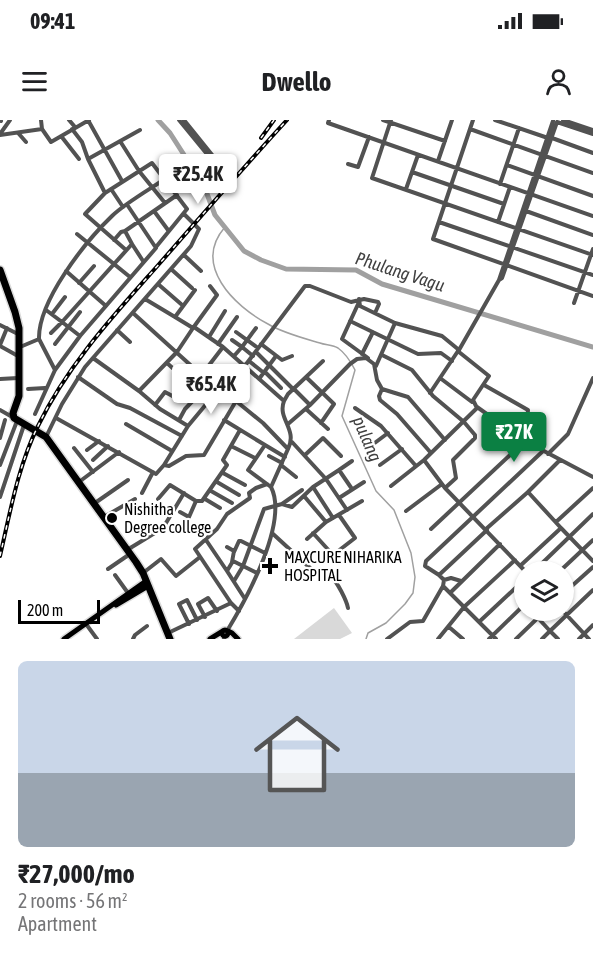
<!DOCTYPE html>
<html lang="en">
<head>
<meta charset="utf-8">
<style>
  :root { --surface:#fff; --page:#f6f6f6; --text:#202124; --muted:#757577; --line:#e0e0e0; --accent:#0b8043 }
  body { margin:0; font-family:"Asap Condensed",sans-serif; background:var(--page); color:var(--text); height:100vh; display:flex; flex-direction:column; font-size:22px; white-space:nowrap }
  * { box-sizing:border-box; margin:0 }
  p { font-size:20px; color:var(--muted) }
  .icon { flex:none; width:33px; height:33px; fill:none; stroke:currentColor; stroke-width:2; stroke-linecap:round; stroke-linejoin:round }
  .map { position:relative; height:519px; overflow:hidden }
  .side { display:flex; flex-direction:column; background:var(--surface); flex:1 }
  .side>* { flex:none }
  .buttons { position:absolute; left:514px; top:441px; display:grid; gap:12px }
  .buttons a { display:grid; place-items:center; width:60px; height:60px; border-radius:50%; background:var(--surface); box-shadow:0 2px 4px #0004; font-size:30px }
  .scale { position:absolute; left:18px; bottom:15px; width:82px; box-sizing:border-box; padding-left:6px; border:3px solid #000; border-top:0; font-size:16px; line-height:21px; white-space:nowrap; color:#000; -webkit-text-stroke:4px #fff; paint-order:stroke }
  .price { position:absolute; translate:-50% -51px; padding:0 14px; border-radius:6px; background:#fff; color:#222; font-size:20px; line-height:39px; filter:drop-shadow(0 2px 3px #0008) }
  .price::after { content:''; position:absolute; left:50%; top:36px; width:18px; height:14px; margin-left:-9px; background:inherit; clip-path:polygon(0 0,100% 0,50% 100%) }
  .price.active { background:var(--accent); color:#fff }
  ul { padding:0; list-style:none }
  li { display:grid; align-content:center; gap:12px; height:318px; padding:0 18px }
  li+li { border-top:2px solid var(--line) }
  li span { display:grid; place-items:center; height:186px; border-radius:9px; color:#555 }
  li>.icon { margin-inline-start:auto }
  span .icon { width:108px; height:108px; fill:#fffc; stroke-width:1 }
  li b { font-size:26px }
  .status { display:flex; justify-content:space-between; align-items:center; height:42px; padding:0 30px; background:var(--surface); direction:ltr }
  .status svg { height:16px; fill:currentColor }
  header { display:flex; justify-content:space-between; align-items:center; height:78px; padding:0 18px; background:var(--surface); font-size:27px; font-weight:700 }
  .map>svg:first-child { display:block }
</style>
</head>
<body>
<div class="status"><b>09:41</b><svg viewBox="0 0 49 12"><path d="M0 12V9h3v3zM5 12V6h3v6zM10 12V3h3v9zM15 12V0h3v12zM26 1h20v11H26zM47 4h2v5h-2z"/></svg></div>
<header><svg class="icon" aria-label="menu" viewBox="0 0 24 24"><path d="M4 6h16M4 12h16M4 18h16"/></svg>Dwello<svg class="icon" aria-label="person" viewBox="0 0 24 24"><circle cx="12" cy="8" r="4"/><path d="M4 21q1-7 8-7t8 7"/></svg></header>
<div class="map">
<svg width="593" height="519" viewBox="0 0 593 519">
  <rect width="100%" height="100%" fill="#fff"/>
  <!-- green -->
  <path fill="#d9d9d9" d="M334 488 352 513 340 519H294Z"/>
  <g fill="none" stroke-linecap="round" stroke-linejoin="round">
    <!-- stream -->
    <path stroke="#a0a0a0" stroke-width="1.5" d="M225 107C192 145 234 186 268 204 283 213 303 218 320 223 325 225 333 225 338 228 345 233 351 242 355 250L342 296 376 371 394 390 411 433 415 457 413 473 405 484 386 503 368 513 366 519"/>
    <!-- river -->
    <path stroke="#a0a0a0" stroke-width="5" d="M158 0 170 13 204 66 215 95 244 131 261 140 286 149 356 150 382 164 593 227"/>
    <defs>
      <path id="major" d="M116 485 148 466
        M222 513a3 3 0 1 1 6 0a3 3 0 1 1-6 0Z
        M228 511 232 513 238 519
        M64 519 146 461
        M210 519 223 511"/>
      <path id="highway" d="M0 150 15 192 19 208V276L13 293 14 298 46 317 136 442 143 453 170 519"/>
    </defs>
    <!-- major casing -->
    <use href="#major" stroke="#dbdbdb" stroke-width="8"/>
    <!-- highway casing -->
    <use href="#highway" stroke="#dbdbdb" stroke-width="10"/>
    <!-- minor -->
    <path stroke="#525252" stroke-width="4" d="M0 0 1 1
      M41 0 42 9
      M69 0 75 7
      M88 0 122 61
      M179 0 211 39 213 38
      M184 0 213 36V38
      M329 0 328 3 593 96
      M383 0 445 21
      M391 0 372 58 593 135
      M473 0 433 119 593 176
      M495 0 548 18
      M563 0 593 10
      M557 2 593 14
      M72 9 82 22 88 39
      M470 9 593 53
      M0 14 10 0
      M19 14 26 22
      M0 15 42 9 51 22 89 0
      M61 16 79 39
      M552 18 593 33
      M120 21 139 51 165 83
      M438 41 452 0
      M348 44 358 47 369 17
      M507 45 593 76
      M412 52 504 84
      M500 64 519 8
      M111 69 123 87
      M406 69 418 35
      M105 73 88 39 140 10
      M154 91 168 110
      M526 91 593 115
      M439 102 593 155
      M498 102 510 67
      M77 114 130 157
      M114 120 121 112 125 111
      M132 124 143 141
      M126 130 85 94 105 73 152 43 187 89 156 127
      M184 135 201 151
      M171 149 192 168
      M66 151 106 186
      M499 160 553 1
      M79 163 94 146
      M158 164 181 184
      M145 179 175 197 195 170
      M359 179 360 186 395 203 376 246
      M359 182 342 219 368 238
      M574 183 593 129
      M46 190 62 202 132 124 125 111 177 75
      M133 193 197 251 200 257 223 227 194 207
      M52 194 65 177
      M175 197 193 208 217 175 210 166
      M350 201 418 234 441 233 452 241
      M395 203 442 216 459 230
      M0 205 18 214
      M117 210 130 222
      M236 212 258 228
      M51 213 62 202 80 216
      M209 217 225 191
      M39 219 55 250
      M232 220 242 227 256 208
      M55 224 80 192
      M218 224 237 197
      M261 224 282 240 292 236
      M0 225 7 208
      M0 226 18 236
      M20 227 39 219C38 181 85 122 112 96 124 84 150 69 165 59
      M223 227 284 281C277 299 298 309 288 329L263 303 236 281
      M256 232 293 269
      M362 234 373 212
      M382 235 412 250 433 276 464 302 475 315V318L453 340 456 358 445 368
      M234 236 242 227 253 236
      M93 238 139 271 177 232 193 208
      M249 241 264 253
      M167 243 188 262
      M265 252 281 268
      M78 257 117 284 130 288 182 316
      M306 257 334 284 321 303
      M440 258 472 282
      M0 259 18 258
      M259 259 276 236
      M484 265 528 290 527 302 520 318
      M28 269 45 268
      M382 269 379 276 380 280 397 294 431 333
      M139 271 160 289 188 306 218 270 247 243 305 166H310L351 182 364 179 378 182 379 184 375 193
      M430 273 458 231
      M284 281 288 274 323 241
      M155 285 165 272 178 279
      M310 285 350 244 357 239 366 238 374 244 377 260 382 269 408 277 445 320
      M477 287 525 321 593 357
      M355 288 381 306 416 346
      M306 289 328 309
      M0 290 14 298
      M35 294 55 250 80 216 156 128 128 86
      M56 298 156 354 164 345 188 306
      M179 300 185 289 206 267 215 274
      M224 300 265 325
      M126 304 172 331
      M288 304 310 285 294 269
      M46 317 62 284 85 247 191 126 199 109 184 94
      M0 318 5 300
      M292 322 326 359 347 390
      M231 326 255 338
      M74 328 93 352
      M368 328 388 313
      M87 330 99 321
      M548 334 568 314 593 258
      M305 335 323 318 341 336
      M269 336 282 343
      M285 337 265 325 248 350 271 367 288 329
      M93 340 108 326
      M424 340 445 368 526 452
      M0 345 17 301
      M164 345 169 346 186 336 204 335 236 281 200 257
      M281 345 296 357
      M380 345 402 329
      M339 350 352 341
      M223 353 245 365
      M79 362 119 332
      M217 362 239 375
      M391 366 424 340 477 288 473 280 489 256 459 232V230L499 160 502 158 557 2
      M313 367 333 398
      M211 371 232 383
      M142 373 153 352
      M304 376 326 402
      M0 377 24 305
      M339 378 364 362
      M158 379 170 365 196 381H202L227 345 223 340 240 310
      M205 379 220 388
      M95 383 128 360
      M282 384 302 370
      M406 391 442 364
      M180 392 189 397 196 381
      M104 397 135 379
      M556 402 593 368
      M561 408 593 441
      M431 409 525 321
      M486 409 528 372
      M487 410 439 455 425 446 426 441 543 331
      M272 413 321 458C324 458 328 457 331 458 337 460 347 482 348 488
      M313 413 333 435 355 418 339 395
      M307 419 326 402 362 381
      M206 420 227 451 233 441 243 446 264 389 282 384 292 387 313 367 339 350 352 369
      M227 427 234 431 232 442
      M127 430 163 408 184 373
      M234 432 239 421H241L265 433
      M520 446 561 408 528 372 560 340
      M108 449 127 436
      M227 451 245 479
      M533 452 593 394
      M559 452 593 420
      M143 453 161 439 176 456 200 437
      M115 455 128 473
      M444 460 451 458 461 461
      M234 461 243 446 257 453
      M443 466 496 519
      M450 473 500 424
      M564 473 593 447
      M562 490 589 519
      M239 491 231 483 195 429 217 409 227 394 250 378 249 373 256 368 267 364
      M205 497 198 484 208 478 217 491
      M538 498 550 511 542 519
      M479 502 525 459
      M86 504 97 519
      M189 504 179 484 187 480 197 500
      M449 507 463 519
      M227 511C246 480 289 402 271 367
      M168 513 231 483
      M133 519 135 515 147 506
      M224 519 225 516
      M387 519 410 502 423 501 443 466 444 460 439 455
      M438 519 464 487 515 440
      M489 519 525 484
      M516 519 546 490
      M558 519 550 511 593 470
      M579 519 593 505"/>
    <!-- major -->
    <use href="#major" stroke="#000" stroke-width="5"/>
    <!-- highway -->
    <use href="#highway" stroke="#000" stroke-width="7"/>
    <defs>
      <path id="rail" d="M261 18 274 0
        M0 436C10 393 18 346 38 306 68 244 115 194 160 143 202 95 244 47 287 0"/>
    </defs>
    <!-- rail casing -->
    <use href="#rail" stroke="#000" stroke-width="4"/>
    <!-- rail -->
    <use href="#rail" stroke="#fff" stroke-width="1.5" stroke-dasharray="4.5" stroke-linecap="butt"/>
  </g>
  <!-- markers -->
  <g fill="#000" stroke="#fff" stroke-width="2">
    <circle cx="112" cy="398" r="6"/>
    <path d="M267 437h6v6h6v6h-6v6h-6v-6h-6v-6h6z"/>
  </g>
  <g text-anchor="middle" stroke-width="4.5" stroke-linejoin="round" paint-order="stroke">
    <!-- poi labels -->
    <g font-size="16" fill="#000" stroke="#fff" text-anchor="start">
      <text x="124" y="395">Nishitha<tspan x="124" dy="18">Degree college</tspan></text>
      <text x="284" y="443">MAXCURE NIHARIKA<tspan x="284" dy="18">HOSPITAL</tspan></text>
    </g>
    <!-- water labels -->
    <g font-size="18" font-style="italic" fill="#414141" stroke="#fff">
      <text transform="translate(400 152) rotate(18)" y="6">Phulang Vagu</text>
      <text transform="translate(367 319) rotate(67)" y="6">pulang</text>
    </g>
  </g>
</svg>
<div class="buttons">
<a><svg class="icon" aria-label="layers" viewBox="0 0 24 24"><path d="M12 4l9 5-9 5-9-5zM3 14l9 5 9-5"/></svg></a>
</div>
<div class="scale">200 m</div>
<b class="price" style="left:198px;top:85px">₹25.4K</b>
<b class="price" style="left:211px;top:295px">₹65.4K</b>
<b class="price active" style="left:514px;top:343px">₹27K</b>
</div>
<section class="side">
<ul>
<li><span style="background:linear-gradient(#c9d6e8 60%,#9aa5b1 0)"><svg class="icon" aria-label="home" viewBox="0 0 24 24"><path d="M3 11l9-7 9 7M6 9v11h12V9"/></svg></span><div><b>₹27,000/mo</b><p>2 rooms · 56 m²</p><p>Apartment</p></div></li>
</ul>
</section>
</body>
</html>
